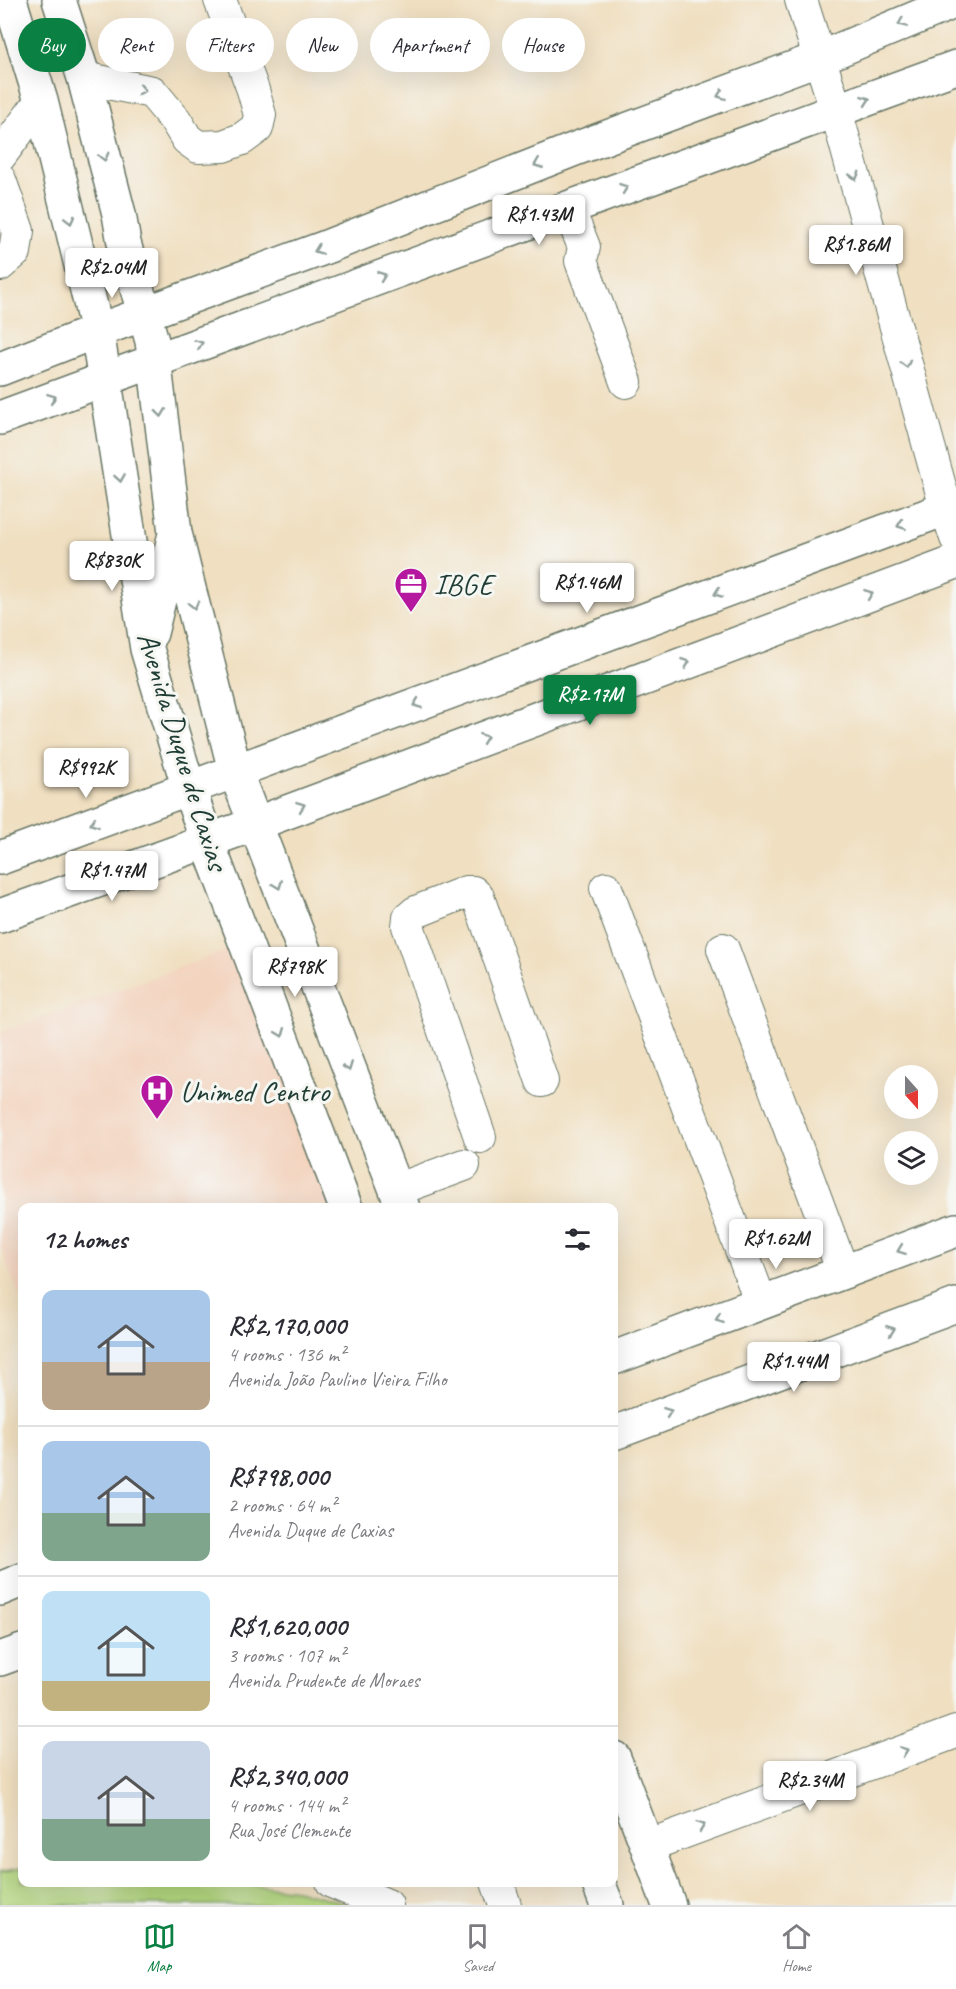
<!DOCTYPE html>
<html lang="en">
<head>
<meta charset="utf-8">
<style>
  :root { --surface:#fff; --page:#f7f7f7; --text:#2b2b33; --muted:#7c7c81; --line:#e1e1e2; --accent:#0b8043 }
  body { margin:0; font-family:Caveat,sans-serif; background:var(--page); color:var(--text); height:100vh; display:flex; flex-direction:column; font-size:22px; white-space:nowrap }
  * { box-sizing:border-box; margin:0 }
  p { font-size:20px; color:var(--muted) }
  .icon { flex:none; width:33px; height:33px; fill:none; stroke:currentColor; stroke-width:2; stroke-linecap:round; stroke-linejoin:round }
  .map { position:relative; flex:1; overflow:hidden }
  .sheet { position:absolute; left:18px; top:1203px; width:600px; height:684px; display:flex; flex-direction:column; background:var(--surface); border-radius:12px; box-shadow:0 6px 24px #0002 }
  .sheet>* { flex:none }
  .hud { position:absolute; left:18px; top:18px; width:600px; height:54px; display:flex; gap:12px }
  .needle { width:39px; rotate:159deg }
  .buttons { position:absolute; left:884px; top:1065px; display:grid; gap:12px }
  .buttons a { display:grid; place-items:center; width:54px; height:54px; border-radius:50%; background:var(--surface); box-shadow:0 6px 24px #0002; font-size:30px }
  .price { position:absolute; translate:-50% -51px; padding:0 14px; border-radius:6px; background:#fff; color:#222; font-size:20px; line-height:39px; filter:drop-shadow(0 2px 3px #0008) }
  .price::after { content:''; position:absolute; left:50%; top:36px; width:18px; height:14px; margin-left:-9px; background:inherit; clip-path:polygon(0 0,100% 0,50% 100%) }
  .price.current { background:var(--accent); color:#fff }
  ul { padding:0; list-style:none }
  li { display:flex; align-items:center; gap:18px; height:150px; padding:0 24px }
  li+li { border-top:2px solid var(--line) }
  li span { display:grid; place-items:center; flex:none; width:168px; height:120px; border-radius:12px; color:#555 }
  li>.icon { margin-inline-start:auto }
  span .icon { width:72px; height:72px; fill:#fffc; stroke-width:1 }
  li b { font-size:26px }
  h2 { display:flex; justify-content:space-between; align-items:center; height:72px; padding:0 24px; font-size:26px }
  .chip { padding:0 21px; border-radius:27px; background:var(--surface); box-shadow:0 6px 24px #0002; font-size:21px; line-height:54px }
  .chip.current { background:var(--accent); color:#fff }
  .tabs { display:flex; justify-content:space-around; align-items:center; height:84px; border-top:2px solid var(--line); background:var(--surface); font-size:16px; color:var(--muted) }
  .tabs a { display:grid; justify-items:center; gap:3px }
  .tabs .current { color:var(--accent) }
  .map>svg:first-child { display:block }
</style>
</head>
<body>
<div class="map">
<svg width="956" height="1905" viewBox="0 0 956 1905">
  <rect width="100%" height="100%" fill="#f6f6f2"/>
  <filter id="ink" filterUnits="userSpaceOnUse"><feTurbulence type="fractalNoise" baseFrequency=".0167" numOctaves="2"/><feDisplacementMap in="SourceGraphic" scale="12" xChannelSelector="R" yChannelSelector="G"/><feConvolveMatrix kernelMatrix="1 2 1 2 8 2 1 2 1" color-interpolation-filters="sRGB"/></filter>
  <filter id="wash" filterUnits="userSpaceOnUse"><feTurbulence type="fractalNoise" baseFrequency=".008" numOctaves="4" result="noise"/><feDisplacementMap in="SourceGraphic" scale="24" xChannelSelector="R" yChannelSelector="G"/><feGaussianBlur stdDeviation="1.35" result="paint"/><feColorMatrix in="noise" values="0 0 0 0 0 0 0 0 0 0 0 0 0 0 0 0 0 1.4 0 .05"/><feComposite in="paint" operator="in"/></filter>
  <g filter="url(#wash)">
    <rect width="100%" height="100%" fill="#f0dfc0"/>
    <!-- built -->
    <path fill="#f3d4bf" d="M246 943 346 1207 22 1208V1305L0 1245V1033Z"/>
    <!-- green -->
    <path fill="#b0d37b" stroke="#688858" stroke-width="1.5" d="M22 1868V1882L238 1883 297 1890 352 1905H0V1872Z"/>
  </g>
  <g filter="url(#ink)">
    <g fill="none" stroke-linecap="round" stroke-linejoin="round">
      <defs>
        <path id="minor" d="M801 0 836 110 946 508 956 538
          M84 78 152 92 176 121 187 139 198 147 223 146 242 139 257 128 260 115 253 90 220 0
          M0 156 41 101
          M0 180 18 231 15 252 0 265
          M568 208 584 247 581 261 626 382
          M606 888 761 1303
          M723 949 843 1272
          M480 1137 408 926 409 918 416 912 466 892H473L478 897 542 1081
          M396 1190 464 1165
          M647 1846 956 1732
          M332 1882 387 1905
          M497 1882 505 1905"/>
        <path id="major" d="M10 0 41 101 97 331 147 649 189 789 207 841 346 1208
          M59 0 84 78 119 214 124 243 152 341 175 533 235 771 403 1208
          M0 369 97 331 321 249 575 149 820 58 956 1
          M0 418 568 208 956 67
          M151 633 174 538
          M0 858 956 505
          M0 916 255 824 956 562
          M614 1358 956 1230
          M614 1433 956 1305
          M0 1589 22 1580
          M0 1659 22 1651
          M614 1758 669 1905
          M598 1882 607 1905"/>
      </defs>
      <!-- minor casing -->
      <use href="#minor" stroke="#687665" stroke-width="34"/>
      <!-- major casing -->
      <use href="#major" stroke="#687665" stroke-width="36"/>
      <!-- minor -->
      <use href="#minor" stroke="#fff" stroke-width="32"/>
      <!-- major -->
      <use href="#major" stroke="#fff" stroke-width="33"/>
    </g>
    <!-- one-way arrows -->
    <defs><path id="oneway-chevron" d="M-2-3.5L2.5 0L-2 3.5" fill="none" stroke-width="1.6" stroke-linecap="round" stroke-linejoin="round" transform="scale(1.5)"/></defs>
    <g stroke="#8f9e9a">
      <use href="#oneway-chevron" transform="translate(902 23) rotate(157)"/>
      <use href="#oneway-chevron" transform="translate(142 90) rotate(12)"/>
      <use href="#oneway-chevron" transform="translate(721 95) rotate(160)"/>
      <use href="#oneway-chevron" transform="translate(866 100) rotate(-20)"/>
      <use href="#oneway-chevron" transform="translate(104 157) rotate(76)"/>
      <use href="#oneway-chevron" transform="translate(538 164) rotate(158)"/>
      <use href="#oneway-chevron" transform="translate(855 176) rotate(75)"/>
      <use href="#oneway-chevron" transform="translate(624 188) rotate(-20)"/>
      <use href="#oneway-chevron" transform="translate(70 220) rotate(76)"/>
      <use href="#oneway-chevron" transform="translate(318 250) rotate(159)"/>
      <use href="#oneway-chevron" transform="translate(382 276) rotate(-20)"/>
      <use href="#oneway-chevron" transform="translate(199 344) rotate(-20)"/>
      <use href="#oneway-chevron" transform="translate(906 364) rotate(75)"/>
      <use href="#oneway-chevron" transform="translate(52 398) rotate(-21)"/>
      <use href="#oneway-chevron" transform="translate(161 413) rotate(83)"/>
      <use href="#oneway-chevron" transform="translate(120 478) rotate(81)"/>
      <use href="#oneway-chevron" transform="translate(901 525) rotate(160)"/>
      <use href="#oneway-chevron" transform="translate(718 593) rotate(160)"/>
      <use href="#oneway-chevron" transform="translate(869 594) rotate(-20)"/>
      <use href="#oneway-chevron" transform="translate(194 605) rotate(76)"/>
      <use href="#oneway-chevron" transform="translate(686 663) rotate(-20)"/>
      <use href="#oneway-chevron" transform="translate(417 704) rotate(160)"/>
      <use href="#oneway-chevron" transform="translate(484 738) rotate(-20)"/>
      <use href="#oneway-chevron" transform="translate(301 806) rotate(-20)"/>
      <use href="#oneway-chevron" transform="translate(94 823) rotate(160)"/>
      <use href="#oneway-chevron" transform="translate(278 885) rotate(69)"/>
      <use href="#oneway-chevron" transform="translate(281 1033) rotate(69)"/>
      <use href="#oneway-chevron" transform="translate(348 1067) rotate(69)"/>
      <use href="#oneway-chevron" transform="translate(901 1250) rotate(159)"/>
      <use href="#oneway-chevron" transform="translate(719 1319) rotate(160)"/>
      <use href="#oneway-chevron" transform="translate(891 1330) rotate(-20)"/>
      <use href="#oneway-chevron" transform="translate(668 1412) rotate(-20)"/>
      <use href="#oneway-chevron" transform="translate(904 1751) rotate(-20)"/>
      <use href="#oneway-chevron" transform="translate(701 1826) rotate(-20)"/>
    </g>
  </g>
  <!-- icons -->
  <defs>
    <symbol id="office-pin" viewBox="-11 -11 22 30"><path d="M0 17L-7.5 6A9.5 9.5 0 1 1 7.5 6Z" fill="#b5179e" stroke="#f6f6f2"/><path d="M-6-3h4V-5.5h4V-3h4V5H-6ZM-1-4.5V-3h2v-1.5ZM-6 0V1H6V0Z" fill="#fff"/></symbol>
    <symbol id="hospital-pin" viewBox="-11 -11 22 30"><path d="M0 17L-7.5 6A9.5 9.5 0 1 1 7.5 6Z" fill="#b5179e" stroke="#f6f6f2"/><path d="M-5-5h3v3.5h4V-5h3V5h-3V1.5h-4V5h-3Z" fill="#fff"/></symbol>
  </defs>
  <g fill-rule="evenodd">
    <use href="#office-pin" x="392" y="565" width="38" height="52"/>
    <use href="#hospital-pin" x="138" y="1072" width="38" height="52"/>
  </g>
  <g text-anchor="middle" stroke-width="6" stroke-linejoin="round" paint-order="stroke">
    <!-- poi labels -->
    <g font-size="30" fill="#1f3d34" stroke="#f6f6f2" text-anchor="start">
      <text x="434" y="594">IBGE</text>
      <text x="180" y="1101">Unimed Centro</text>
    </g>
    <!-- street labels -->
    <g font-size="30" fill="#1f3d34" stroke="#f6f6f2">
      <text transform="translate(183 751) rotate(73)" y="10">Avenida Duque de Caxias</text>
    </g>
  </g>
</svg>
<div class="buttons">
<a><svg class="needle" viewBox="-14 -14 28 28"><path d="M0-13l5 13h-10z" fill="#e53935"/><path d="M0 13l5-13h-10z" fill="#7c7c81"/></svg></a>
<a><svg class="icon" aria-label="layers" viewBox="0 0 24 24"><path d="M12 4l9 5-9 5-9-5zM3 14l9 5 9-5"/></svg></a>
</div>
<b class="price" style="left:539px;top:246px">R$1.43M</b>
<b class="price" style="left:856px;top:276px">R$1.86M</b>
<b class="price" style="left:112px;top:299px">R$2.04M</b>
<b class="price" style="left:112px;top:592px">R$830K</b>
<b class="price" style="left:587px;top:614px">R$1.46M</b>
<b class="price current" style="left:590px;top:726px">R$2.17M</b>
<b class="price" style="left:86px;top:799px">R$992K</b>
<b class="price" style="left:112px;top:902px">R$1.47M</b>
<b class="price" style="left:295px;top:998px">R$798K</b>
<b class="price" style="left:776px;top:1270px">R$1.62M</b>
<b class="price" style="left:794px;top:1393px">R$1.44M</b>
<b class="price" style="left:810px;top:1812px">R$2.34M</b>
<div class="hud">
<a class="chip current">Buy</a>
<a class="chip">Rent</a>
<a class="chip">Filters</a>
<a class="chip">New</a>
<a class="chip">Apartment</a>
<a class="chip">House</a>
</div>
<section class="sheet">
<h2>12 homes<svg class="icon" aria-label="filters" viewBox="0 0 24 24"><path d="M4 7h16M4 17h16"/><circle cx="9" cy="7" r="2"/><circle cx="15" cy="17" r="2"/></svg></h2>
<ul>
<li><span style="background:linear-gradient(#a9c7e8 60%,#b9a48a 0)"><svg class="icon" aria-label="home" viewBox="0 0 24 24"><path d="M3 11l9-7 9 7M6 9v11h12V9"/></svg></span><div><b>R$2,170,000</b><p>4 rooms · 136 m²</p><p>Avenida João Paulino Vieira Filho</p></div></li>
<li><span style="background:linear-gradient(#a9c7e8 60%,#7fa58c 0)"><svg class="icon" aria-label="home" viewBox="0 0 24 24"><path d="M3 11l9-7 9 7M6 9v11h12V9"/></svg></span><div><b>R$798,000</b><p>2 rooms · 64 m²</p><p>Avenida Duque de Caxias</p></div></li>
<li><span style="background:linear-gradient(#bfe0f5 75%,#c2b280 0)"><svg class="icon" aria-label="home" viewBox="0 0 24 24"><path d="M3 11l9-7 9 7M6 9v11h12V9"/></svg></span><div><b>R$1,620,000</b><p>3 rooms · 107 m²</p><p>Avenida Prudente de Moraes</p></div></li>
<li><span style="background:linear-gradient(#c9d6e8 65%,#7fa58c 0)"><svg class="icon" aria-label="home" viewBox="0 0 24 24"><path d="M3 11l9-7 9 7M6 9v11h12V9"/></svg></span><div><b>R$2,340,000</b><p>4 rooms · 144 m²</p><p>Rua José Clemente</p></div></li>
</ul>
</section>
</div>
<nav class="tabs">
<a class="current"><svg class="icon" aria-label="map" viewBox="0 0 24 24"><path d="M3 6l6-2 6 2 6-2v14l-6 2-6-2-6 2zM9 4v14M15 6v14"/></svg>Map</a>
<a><svg class="icon" aria-label="saved" viewBox="0 0 24 24"><path d="M7 4h10v16l-5-4-5 4z"/></svg>Saved</a>
<a><svg class="icon" aria-label="home" viewBox="0 0 24 24"><path d="M3 11l9-7 9 7M6 9v11h12V9"/></svg>Home</a>
</nav>
</body>
</html>
